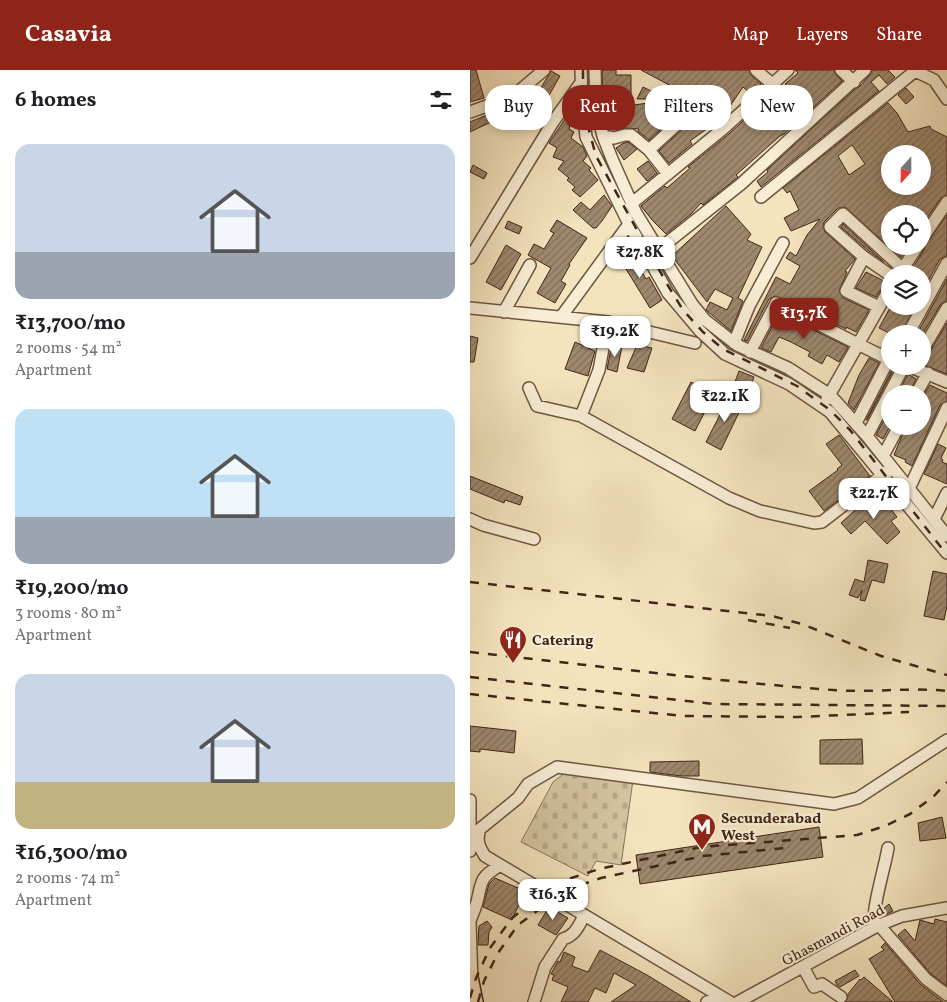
<!DOCTYPE html>
<html lang="en">
<head>
<meta charset="utf-8">
<style>
  :root { --surface:#fff; --page:#f6f6f6; --text:#202124; --muted:#757577; --accent:#8f2418 }
  body { margin:0; font-family:Vollkorn,serif; background:var(--page); color:var(--text); height:100vh; display:flex; flex-direction:column; font-size:19px; white-space:nowrap }
  * { box-sizing:border-box; margin:0 }
  p { font-size:16px; color:var(--muted) }
  .icon { flex:none; width:28px; height:28px; fill:none; stroke:currentColor; stroke-width:2; stroke-linecap:round; stroke-linejoin:round }
  .map { position:relative; flex:1; overflow:hidden }
  .details { display:flex; flex-direction:column; background:var(--surface); width:470px }
  .details>* { flex:none }
  .banner { position:absolute; left:15px; top:15px; width:386px; height:45px; display:flex; gap:10px }
  .needle { width:32px; rotate:201deg }
  .controls { position:absolute; left:411px; top:75px; display:grid; gap:10px }
  .controls a { display:grid; place-items:center; width:50px; height:50px; border-radius:50%; background:var(--surface); box-shadow:0 2px 8px #0003; font-size:25px }
  .price { position:absolute; translate:-50% -42px; padding:0 11px; border-radius:10px; background:#fff; color:#222; font-size:16px; line-height:32px; filter:drop-shadow(0 1px 2px #0008) }
  .price::after { content:''; position:absolute; left:50%; top:30px; width:15px; height:11px; margin-left:-8px; background:inherit; clip-path:polygon(0 0,100% 0,50% 100%) }
  .price.selected { background:var(--accent); color:#fff }
  ul { padding:0; list-style:none }
  li { display:grid; align-content:center; gap:10px; height:265px; padding:0 15px }
  li span { display:grid; place-items:center; height:155px; border-radius:15px; color:#555 }
  li>.icon { margin-inline-start:auto }
  span .icon { width:90px; height:90px; fill:#fffc; stroke-width:1 }
  li b { font-size:21px }
  h2 { display:flex; justify-content:space-between; align-items:center; height:60px; padding:0 15px; font-size:21px }
  .pill { padding:0 18px; border-radius:20px; background:var(--surface); box-shadow:0 2px 8px #0003; font-size:18px; line-height:45px }
  .pill.selected { background:var(--accent); color:#fff }
  header { display:flex; align-items:center; gap:30px; box-sizing:border-box; height:70px; padding:0 25px; background:var(--accent); color:#fff }
  header strong { font-size:24px }
  nav { display:flex; gap:28px; margin-inline-start:auto; font-size:18px }
  main { display:flex; flex:1; min-height:0 }
  .map>svg:first-child { display:block }
</style>
</head>
<body>
<header>
<strong>Casavia</strong>
<nav><a>Map</a><a>Layers</a><a>Share</a></nav>
</header>
<main>
<section class="details">
<h2>6 homes<svg class="icon" aria-label="filters" viewBox="0 0 24 24"><path d="M4 7h16M4 17h16"/><circle cx="9" cy="7" r="2"/><circle cx="15" cy="17" r="2"/></svg></h2>
<ul>
<li><span style="background:linear-gradient(#c9d6e8 70%,#9aa5b1 0)"><svg class="icon" aria-label="home" viewBox="0 0 24 24"><path d="M3 11l9-7 9 7M6 9v11h12V9"/></svg></span><div><b>₹13,700/mo</b><p>2 rooms · 54 m²</p><p>Apartment</p></div></li>
<li><span style="background:linear-gradient(#bfe0f5 70%,#9aa5b1 0)"><svg class="icon" aria-label="home" viewBox="0 0 24 24"><path d="M3 11l9-7 9 7M6 9v11h12V9"/></svg></span><div><b>₹19,200/mo</b><p>3 rooms · 80 m²</p><p>Apartment</p></div></li>
<li><span style="background:linear-gradient(#c9d6e8 70%,#c2b280 0)"><svg class="icon" aria-label="home" viewBox="0 0 24 24"><path d="M3 11l9-7 9 7M6 9v11h12V9"/></svg></span><div><b>₹16,300/mo</b><p>2 rooms · 74 m²</p><p>Apartment</p></div></li>
</ul>
</section>
<div class="map">
<svg width="477" height="932" viewBox="0 0 477 932">
  <defs>
    <pattern id="cemetery-stones" width="16" height="16" patternUnits="userSpaceOnUse" patternTransform="scale(1.25)"><rect width="16" height="16" fill="#d5c4a2"/><path d="M2 7V4a2 2 0 0 1 4 0v3zM10 15v-3a2 2 0 0 1 4 0v3z" fill="#b8a88b"/></pattern>
    <pattern id="building-hatch" width="6" height="6" patternUnits="userSpaceOnUse" patternTransform="scale(1.25)"><rect width="6" height="6" fill="#9e886e"/><path d="M-1 1l2-2M0 6l6-6M5 7l2-2" fill="none" stroke="#826f59"/></pattern>
  </defs>
  <rect width="100%" height="100%" fill="#f4e4be"/>
  <filter id="stains"><feTurbulence type="fractalNoise" baseFrequency=".004" numOctaves="4"/><feColorMatrix values="0 0 0 0 .2 0 0 0 0 .09 0 0 0 0 .02 0 0 0 .5 -.17"/></filter>
  <radialGradient id="worn" r=".72"><stop offset=".6" stop-color="#630" stop-opacity="0"/><stop offset="1" stop-color="#630" stop-opacity=".3"/></radialGradient>
  <!-- cemetery -->
  <path fill="url(#cemetery-stones)" stroke="#8a745d" d="M96 702 163 710 151 795 126 791 118 806 51 772 83 712Z"/>
  <!-- building -->
  <path fill="url(#building-hatch)" stroke="#402518" fill-rule="evenodd" d="M0 0H6L14 28 0 32Z
    M132 0H146V5H161V29H133Z
    M171 0H279L281 5 291 14 281 24 273 17 258 39 223 15 218 25Z
    M325 0H364L366 5 372 11 314 64 310 66 266 105 268 107 233 135 231 133 221 144 196 164 182 150 171 136 195 116 197 118 220 98 218 97 259 64 304 23 306 22 322 36 329 28 315 14 328 3Z
    M402 0H418L425 7 417 14 409 5 401 12 409 21 291 117 287 111 298 102 297 100 385 19 389 17 400 5Z
    M81 1 90 6 70 41 60 36Z
    M173 17 207 34 200 51 179 70 168 61 169 59 155 58 143 60 139 41 161 36V43L164 35 178 33 177 29H167Z
    M436 18 444 27 436 34 428 25Z
    M418 33 427 43 438 62 460 56 461 59 477 67V125L471 128 452 155V144H420V167L415 173 375 137 368 138 354 152 353 156 355 162 385 189 375 201 377 202 369 221 373 228 399 240 386 262 376 257V259L305 226 299 229 277 271 274 270 306 207 320 214 330 196 316 188 320 182 326 186 337 165 350 149 321 161 314 148 329 140 320 121 317 123 313 118ZM382 75 395 94 379 105 368 86ZM420 84H452V116H420Z
    M39 36 42 42 0 62V52Z
    M228 45 238 58 220 71 222 74 199 93 189 81Z
    M97 46 101 48 98 55 100 56 99 59 104 62 101 68 113 77 117 86 113 91 121 98 119 100 128 110 110 127 102 120 105 117 97 110 99 108 88 99 94 91 83 87 87 78 79 73Z
    M158 72 167 79 154 90 146 78 152 74Z
    M178 91 187 103 177 111 167 99Z
    M3 95 17 103 14 109 0 102Z
    M134 125 142 136 132 151 126 158H123L103 140 111 132 120 140Z
    M256 136 281 164 277 170 292 177 268 228 273 231 261 261 236 240 240 232 257 240 263 228 245 219 237 232 202 186Z
    M477 145V186L470 189 452 222V204H439L454 180 455 176Z
    M87 150 117 168 99 194 100 195 91 211 96 214 85 233 67 223 81 198 58 185 64 174 74 179 84 163 80 161Z
    M38 151 52 157 49 164 35 158Z
    M373 154 414 192 399 181 371 157Z
    M36 175 51 184 31 220 16 212Z
    M419 176H439L431 187Z
    M159 179 176 209 179 207 192 230 180 238 148 186Z
    M396 202 416 212 406 227 386 218Z
    M477 209V231L471 234 452 265V264H447Z
    M421 236H445L431 264 420 263V282L411 277 419 263 409 258Z
    M309 243 378 277 369 292 357 285 352 294 338 286 340 282 321 272 309 267 301 282 291 278Z
    M477 253V304L452 294V288L458 285Z
    M0 266 8 268 4 292H0Z
    M105 272 125 281 118 306 95 299Z
    M142 274 152 276 147 302 137 299Z
    M167 275 182 278 174 302 157 298Z
    M399 288 409 293 384 340 378 333 389 305Z
    M423 298 424 299 397 350H396Z
    M269 301 284 307 280 318 265 312Z
    M438 304 446 309 439 324H428Z
    M221 312 244 324 225 361 202 349Z
    M460 315 477 323V331L470 335 442 396 435 392 436 390 424 385 436 356H452V328Z
    M260 325 274 332 251 380 236 372Z
    M420 339V356L413 369 406 365Z
    M369 365 400 406 354 441 339 421 368 400 367 399 372 395 356 374Z
    M468 374 476 378 471 388 473 390 472 392 477 394V414L454 404Z
    M0 406 53 427 50 435 35 430 34 433 0 419Z
    M403 428 411 438 417 434 427 447 421 451 430 462 417 474 395 451 381 464 371 453 394 432 395 434Z
    M398 490 418 494 414 513 402 510 395 531 390 530 392 520 388 528 379 525 385 509 394 512Z
    M463 501 477 504V536L474 550 454 546Z
    M0 656 46 661 44 683 10 679V682L0 681Z
    M392 669 393 694H350V670Z
    M229 691V706H211L180 702V692Z
    M472 747 476 768 450 771 448 753Z
    M349 757 353 787 170 814 166 785Z
    M25 808 55 821 42 850 13 837 19 814Z
    M419 834 423 841 412 846 413 839Z
    M79 837 98 848 86 865 68 855Z
    M465 849 477 852V916L461 904 428 865 435 859 445 871 450 850 464 854Z
    M17 851 22 857 19 862 18 875H8L9 856Z
    M415 873 450 914 473 932H425L399 889 414 880 411 877Z
    M130 880 177 905 221 932H141L166 915 144 903 136 923 125 918 118 932H91L98 917 82 910 84 905 81 904 88 891 90 892 94 882 105 887 102 896 118 902Z
    M385 900 389 906 370 917 367 915 365 911Z
    M394 907 423 932H376L378 924 390 909 391 910Z"/>
  <g fill="none" stroke-linecap="round" stroke-linejoin="round">
    <defs>
      <path id="minor" d="M111 0 112 31 116 67 159 154 198 223 230 261 255 284 319 314 360 342 477 483
        M125 0 126 38 133 66 142 89 166 143 222 234 235 250 267 275 318 298 360 325 397 366 477 466
        M286 0 302 14
        M371 0 384 12
        M443 0 464 10 477 29
        M0 42 42 27 74 0
        M133 66 144 68 155 65H161L179 80
        M198 104 179 80 226 37
        M291 127 445 1
        M161 134 254 58 318 0
        M452 169 477 132
        M188 180 271 114 395 0
        M394 187 376 221 409 237
        M0 188 83 52 110 14
        M429 204 448 176
        M420 205 394 187 360 157 373 144 433 199
        M0 238 138 252 225 273
        M34 242 60 195
        M91 247 159 154
        M438 264 477 193
        M264 273 279 236 313 173
        M452 281 477 238
        M280 282 306 233 420 290
        M436 296 443 298 477 312
        M59 318 67 336 111 346 259 428 290 441 344 453 352 452 419 400
        M446 324 458 303
        M357 329 420 218
        M111 346 129 300 138 252
        M386 353 419 289
        M397 366 434 296
        M413 386 429 356
        M437 423 477 338
        M0 449 13 455 64 469
        M464 449 477 423
        M0 730V781
        M0 851C2 845 5 839 7 832 12 812 9 808 29 796
        M0 852 2 913
        M409 855 456 909 477 925
        M404 858C402 837 414 801 418 778
        M333 897 344 917 352 914 371 927
        M64 932 75 897 93 869C105 866 109 855 114 846
        M237 932 242 931 250 932
        M260 932 15 786C9 777 6 770 10 759L48 728 58 714 87 697 364 734 388 728 477 670
        M268 932 409 855 432 846 477 838"/>
      <path id="major" d="M0 907 5 932"/>
    </defs>
    <!-- minor casing -->
    <use href="#minor" stroke="#6d5542" stroke-width="14"/>
    <!-- major casing -->
    <use href="#major" stroke="#402518" stroke-width="18"/>
    <!-- minor -->
    <use href="#minor" stroke="#f8edd5" stroke-width="11"/>
    <!-- major -->
    <use href="#major" stroke="#f4e4be" stroke-width="15"/>
    <!-- rail -->
    <path stroke="#402518" stroke-width="2.5" stroke-dasharray="9 9" stroke-linecap="butt" d="M113 0V25L116 49 126 86 197 214 213 240 233 262 253 279 327 316 360 340 380 360 477 485
      M0 512 302 546 332 554 411 586 477 605
      M278 550 320 558
      M0 582C121 595 242 611 363 620 401 623 439 617 477 621
      M0 607 244 634 477 636
      M0 624 213 646 328 647 439 642
      M0 928 6 908 20 878 42 848 89 812 129 799 231 777 387 765 415 756 440 744 464 726 477 712
      M8 932 14 911 28 883 48 855 94 821 131 808 233 786 315 778"/>
  </g>
  <!-- icons -->
  <defs>
    <symbol id="restaurant-pin" viewBox="-11 -11 22 30"><path d="M0 17L-7.5 6A9.5 9.5 0 1 1 7.5 6Z" fill="#8f2418" stroke="#f8edd5"/><path d="M-5-6h1v4h1v-4h1v4h1v-4h1v5L-1.5 .5V6h-2V.5L-5-1ZM5-6V6H3V1.5H1.5Q1.5-4 5-6Z" fill="#fff"/></symbol>
    <symbol id="metro-pin" viewBox="-11 -11 22 30"><path d="M0 17L-7.5 6A9.5 9.5 0 1 1 7.5 6Z" fill="#8f2418" stroke="#f8edd5"/><path d="M-5.5 5V-5H-3L0 0L3-5H5.5V5H3V-.5L0 4L-3-.5V5Z" fill="#fff"/></symbol>
  </defs>
  <g fill-rule="evenodd">
    <use href="#restaurant-pin" x="27" y="554" width="32" height="43"/>
    <use href="#metro-pin" x="216" y="741" width="32" height="43"/>
  </g>
  <g text-anchor="middle" stroke-width="4.5" stroke-linejoin="round" paint-order="stroke">
    <!-- poi labels -->
    <g font-size="15" font-weight="bold" fill="#402518" stroke="#f8edd5" text-anchor="start">
      <text x="62" y="575">Catering</text>
      <text x="251" y="753">Secunderabad<tspan x="251" dy="17">West</tspan></text>
    </g>
    <!-- street labels -->
    <g font-size="15" fill="#402518" stroke="#f8edd5">
      <text transform="translate(363 865) rotate(-28)" y="5">Ghasmandi Road</text>
    </g>
  </g>
  <rect width="100%" height="100%" filter="url(#stains)"/>
  <rect width="100%" height="100%" fill="url(#worn)"/>
</svg>
<div class="controls">
<a><svg class="needle" viewBox="-14 -14 28 28"><path d="M0-13l5 13h-10z" fill="#e53935"/><path d="M0 13l5-13h-10z" fill="#757577"/></svg></a>
<a><svg class="icon" aria-label="locate" viewBox="0 0 24 24"><circle cx="12" cy="12" r="6"/><path d="M12 2v4M12 18v4M2 12h4M18 12h4"/></svg></a>
<a><svg class="icon" aria-label="layers" viewBox="0 0 24 24"><path d="M12 4l9 5-9 5-9-5zM3 14l9 5 9-5"/></svg></a>
<a>+</a>
<a>−</a>
</div>
<b class="price" style="left:170px;top:209px">₹27.8K</b>
<b class="price selected" style="left:334px;top:270px">₹13.7K</b>
<b class="price" style="left:145px;top:288px">₹19.2K</b>
<b class="price" style="left:255px;top:353px">₹22.1K</b>
<b class="price" style="left:404px;top:450px">₹22.7K</b>
<b class="price" style="left:83px;top:851px">₹16.3K</b>
<div class="banner">
<a class="pill">Buy</a>
<a class="pill selected">Rent</a>
<a class="pill">Filters</a>
<a class="pill">New</a>
</div>
</div>
</main>
</body>
</html>
